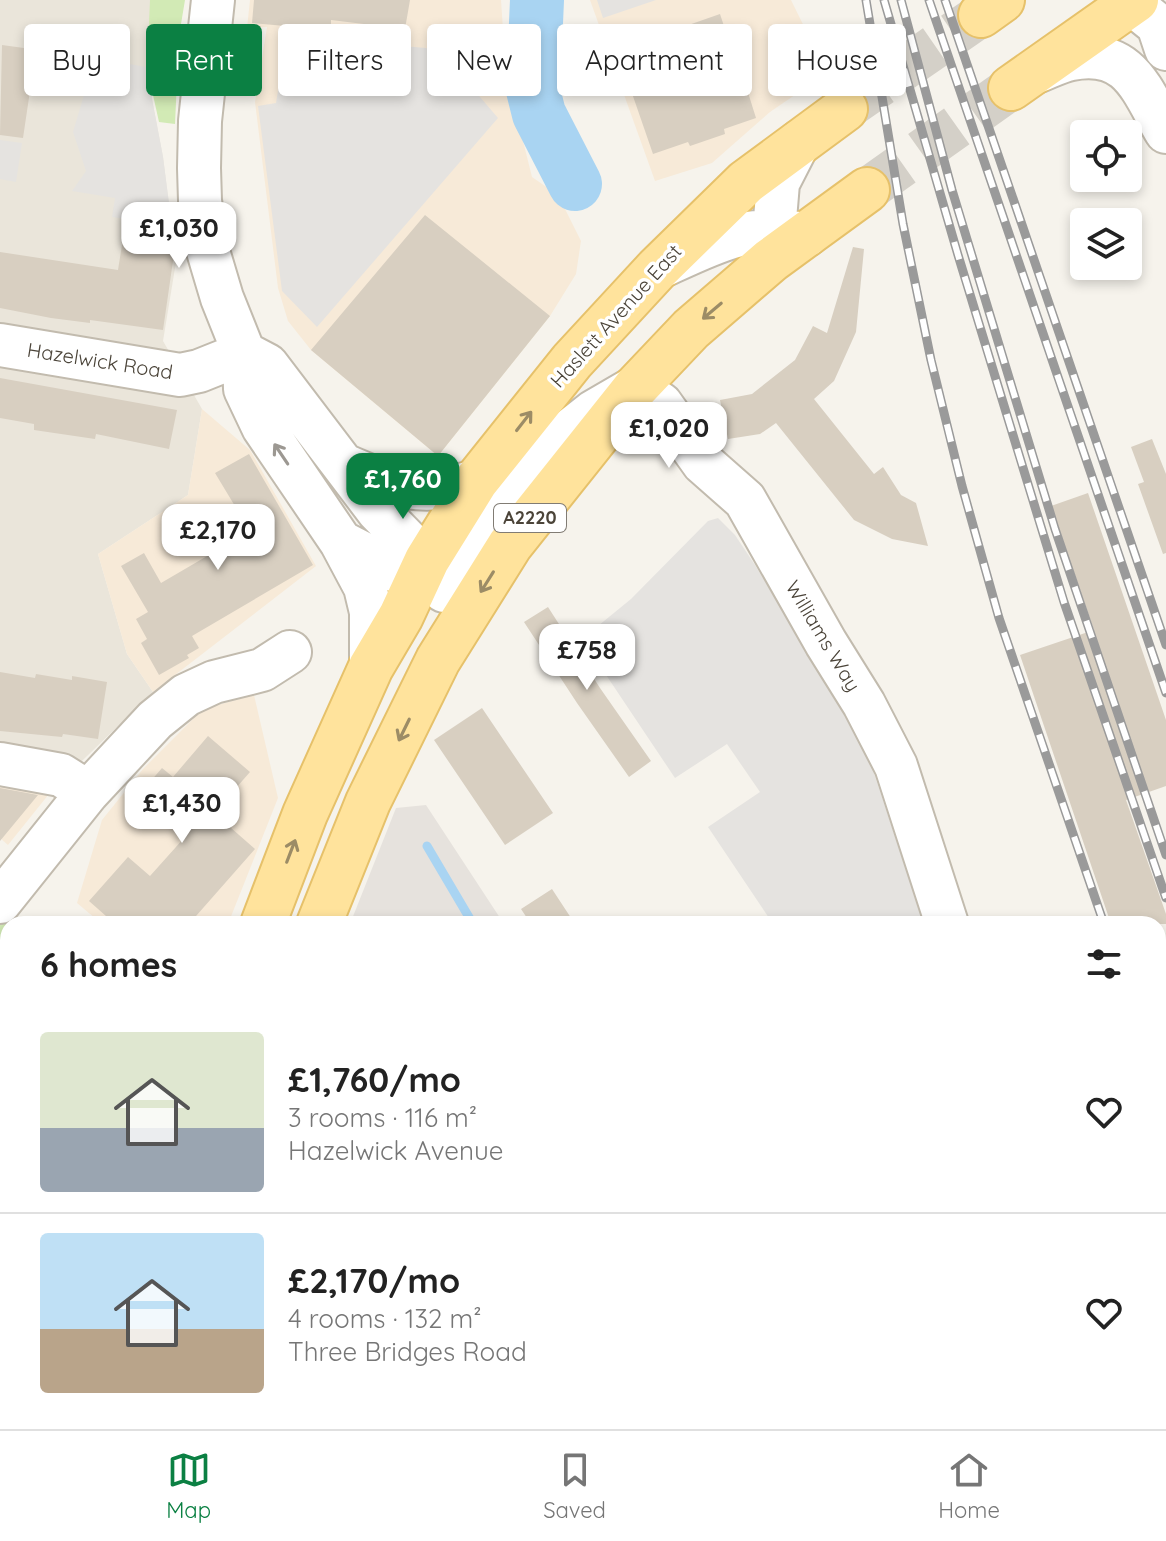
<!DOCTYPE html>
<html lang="en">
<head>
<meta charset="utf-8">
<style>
  :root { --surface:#fff; --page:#f2f2f2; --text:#222; --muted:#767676; --line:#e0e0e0; --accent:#0b8043 }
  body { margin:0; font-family:Quicksand,sans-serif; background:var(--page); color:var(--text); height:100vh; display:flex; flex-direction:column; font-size:30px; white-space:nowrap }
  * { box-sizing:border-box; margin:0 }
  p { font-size:26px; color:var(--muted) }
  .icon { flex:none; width:44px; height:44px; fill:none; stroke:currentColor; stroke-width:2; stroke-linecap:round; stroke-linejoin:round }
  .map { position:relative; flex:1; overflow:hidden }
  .side { position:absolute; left:0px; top:916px; width:1166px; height:514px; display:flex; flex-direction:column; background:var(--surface); border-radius:24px 24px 0 0; box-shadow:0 4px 12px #0003 }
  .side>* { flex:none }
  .banner { position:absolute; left:24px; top:24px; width:1118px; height:72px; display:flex; gap:16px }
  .fabs { position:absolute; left:1070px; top:120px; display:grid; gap:16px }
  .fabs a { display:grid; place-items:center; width:72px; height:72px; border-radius:8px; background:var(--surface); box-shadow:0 4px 12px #0003; font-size:40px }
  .price { position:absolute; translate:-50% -68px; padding:0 18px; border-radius:16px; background:#fff; color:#222; font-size:26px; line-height:52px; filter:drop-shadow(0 2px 4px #0008) }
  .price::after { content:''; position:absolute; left:50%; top:48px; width:24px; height:18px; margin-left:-12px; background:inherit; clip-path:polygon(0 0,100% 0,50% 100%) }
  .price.selected { background:var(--accent); color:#fff }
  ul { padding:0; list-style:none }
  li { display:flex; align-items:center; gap:24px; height:200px; padding:0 40px }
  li+li { border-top:2px solid var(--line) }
  li span { display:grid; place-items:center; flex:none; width:224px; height:160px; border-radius:8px; color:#555 }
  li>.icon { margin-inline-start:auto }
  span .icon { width:96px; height:96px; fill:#fffc; stroke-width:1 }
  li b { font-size:34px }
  h2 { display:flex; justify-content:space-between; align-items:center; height:96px; padding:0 40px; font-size:34px }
  .tag { padding:0 28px; border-radius:8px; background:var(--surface); box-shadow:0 4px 12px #0003; font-size:28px; line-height:72px }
  .tag.selected { background:var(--accent); color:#fff }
  .tabs { display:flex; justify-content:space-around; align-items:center; height:112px; border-top:2px solid var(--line); background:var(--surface); font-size:22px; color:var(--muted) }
  .tabs a { display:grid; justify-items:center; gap:4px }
  .tabs .selected { color:var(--accent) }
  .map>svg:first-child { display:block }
</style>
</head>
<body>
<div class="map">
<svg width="1166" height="1429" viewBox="0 0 1166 1429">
  <rect width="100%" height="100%" fill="#f6f3ec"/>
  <!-- residential -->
  <path fill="#eae5da" d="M0 0H155L146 68 163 157 176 262 163 341 202 409 188 495 98 554 127 654 153 692 53 789 0 781Z"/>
  <!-- commercial -->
  <path fill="#f7ead8" d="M250 0H501L504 45 513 101 532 177 558 195 581 241 576 274 550 316 438 456 311 350 288 321 278 288 255 102 267 27 247 28Z
    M590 0H791L827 73 770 112 712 163 655 181Z
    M202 409 250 450 316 566 153 692 127 654 98 554 188 495Z
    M254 695 278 798 228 924H102L77 903 102 820 143 769 203 709Z
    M0 781 53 789 8 845 0 838Z"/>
  <!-- industrial -->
  <path fill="#e6e2dd" d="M426 805 504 924H350L396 808Z
    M298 1422H767L772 1429H297Z"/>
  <!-- green -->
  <path fill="#d2eab5" d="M150 0H185L179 36 175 124 159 122 147 68Z
    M33 917 48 924H8V1001H0V925L14 918Z
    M0 1061H8V1095L0 1117Z
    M0 1310 8 1312V1422H154L153 1429H0Z"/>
  <!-- parking -->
  <path fill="#e5e3e0" d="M597 0H656L603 18Z
    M287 36 426 48 444 55 498 118 317 327 282 291 258 106 276 103Z
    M95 58 146 67 163 157 172 226 112 217 115 198 72 191 86 171 73 132Z
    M0 140 22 143 16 182 0 179Z
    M718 518 735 535 755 565 833 694 872 767 924 924H773L708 827 760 792 727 744 675 778 582 639 631 599 708 521Z
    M839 1422H962L950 1429H843Z"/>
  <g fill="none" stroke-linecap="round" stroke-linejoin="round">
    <!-- stream -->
    <path stroke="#a9d4f2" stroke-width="9" d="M427 846 473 924
      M797 1422 802 1429"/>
    <!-- river -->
    <path stroke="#a9d4f2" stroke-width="54" d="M537 0 533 90 539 114 575 184"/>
  </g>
  <!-- building -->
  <path fill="#d8cfc1" d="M254 0H410L405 29 331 20V30L252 23Z
    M720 14 732 50 737 48 749 82 745 83 756 118 724 129 725 134 690 146 688 142 653 154 617 50Z
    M2 45 53 52 48 87 31 84 23 138 0 135Z
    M425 215 550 316 438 456 311 350Z
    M125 226 158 231 157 239 166 241 165 253 174 254 163 330 90 320V323L51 318 0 308V252L118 270Z
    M853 247 864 249 856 332 834 381 814 399 874 474 883 467 901 495 916 503 928 546 892 539 854 520 776 423 760 434 728 439 720 400 752 394 795 360 813 326 827 333Z
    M0 378 177 410 169 449 96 434 95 439 34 430V424L0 418Z
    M1152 439 1166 474V553L1163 554 1138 484 1144 482 1131 447Z
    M249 454 313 565 192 636 199 648 187 655 189 658 159 675 141 643 147 639 136 619 148 612 121 566 144 553 161 583 250 531 215 473Z
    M1088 493 1166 720V786L1126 800 1166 914V924H1111L1020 655 1094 630 1051 506Z
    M548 607 600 688 651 761 629 777 577 703 524 622Z
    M0 672 35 678 36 674 72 680V676L107 682 98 739 63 734 62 737 0 731Z
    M482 708 553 813 505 845 434 740Z
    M208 736 250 772 214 813 255 849 189 924H115L89 901 128 857 150 876 184 838 137 797 162 768 173 777Z
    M0 788 38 795 0 841Z
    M552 889 575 924H531L521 909Z"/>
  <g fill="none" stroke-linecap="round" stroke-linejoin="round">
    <!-- major-tunnel -->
    <path stroke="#d4d0c8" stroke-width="44" stroke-dasharray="44 22" stroke-linecap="butt" d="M845 109 981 15
      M867 190 1011 88"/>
    <defs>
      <path id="minor" d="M213 0 200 121 199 168 200 201 208 251 222 298 244 353 245 389 263 427 341 542 365 587 371 612V667
        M1127 0 1158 25 1166 49
        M1036 72C1047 68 1060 61 1071 59 1130 47 1142 91 1166 132
        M772 255 778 183 799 142
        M665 265C712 243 755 221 807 235
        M0 345 180 375 199 371 244 353
        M244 353 267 365 378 511 435 569 444 591
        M344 465C395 487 420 497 476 481
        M341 542 416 581C436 584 445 578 460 565L569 431 593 412 636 387 661 404 703 463 745 500 826 643 864 704 896 766 947 924
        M0 764 61 775 88 792
        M0 902 88 792 155 720 186 695 214 682 262 670 290 652
        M0 1018 8 1019
        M1120 1422 1121 1429"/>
      <path id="major" d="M981 15 1002 0
        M1011 88 1136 0
        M263 924 305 814 371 667 401 616 427 560 476 481 572 361 657 269 746 182 845 109
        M319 924 368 802 438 660 510 545 636 387 691 329 771 260 867 190
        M193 1429 194 1422
        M240 1429 241 1422"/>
    </defs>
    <!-- minor casing -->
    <use href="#minor" stroke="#c2bbae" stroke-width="46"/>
    <!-- major casing -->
    <use href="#major" stroke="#e6c16a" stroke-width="48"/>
    <!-- minor -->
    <use href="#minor" stroke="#fff" stroke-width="42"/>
    <!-- major -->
    <use href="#major" stroke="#ffe39c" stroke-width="44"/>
    <defs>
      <path id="rail" d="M866 0 903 224 931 360 962 486 999 618 1104 924
        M884 0 958 255 1064 602 1166 898
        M901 0 952 190 1055 529 1166 855
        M929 0 1166 693
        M945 0 1166 645
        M1158 1080 1166 1103"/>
    </defs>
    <!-- rail casing -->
    <use href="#rail" stroke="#9a9a9a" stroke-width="9"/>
    <!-- rail -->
    <use href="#rail" stroke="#fff" stroke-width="6" stroke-dasharray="18" stroke-linecap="butt"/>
  </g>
  <!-- one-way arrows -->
  <defs><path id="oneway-shaft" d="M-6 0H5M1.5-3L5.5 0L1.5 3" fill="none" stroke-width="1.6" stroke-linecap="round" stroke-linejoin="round" transform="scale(2)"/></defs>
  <g stroke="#9c8c66">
    <use href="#oneway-shaft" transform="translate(712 311) rotate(140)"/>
    <use href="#oneway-shaft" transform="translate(524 421) rotate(-52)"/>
    <use href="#oneway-shaft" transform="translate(487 582) rotate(122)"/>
    <use href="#oneway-shaft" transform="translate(404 730) rotate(116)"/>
    <use href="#oneway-shaft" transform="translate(291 851) rotate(-69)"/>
  </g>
  <use stroke="#9c9892" href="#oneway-shaft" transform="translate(281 454) rotate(-124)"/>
  <g text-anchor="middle" stroke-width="7" stroke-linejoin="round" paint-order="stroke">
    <!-- shield labels -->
    <rect fill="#fff" stroke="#817c74" stroke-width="2" x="494" y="504" width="72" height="28" rx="6"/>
    <g font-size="18" font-weight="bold" fill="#4b4439">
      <text x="530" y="524">A2220</text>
    </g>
    <!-- street labels -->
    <g font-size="20" fill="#4b4439" stroke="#fff">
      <text transform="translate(616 316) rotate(-48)" y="7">Haslett Avenue East</text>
      <text transform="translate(100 361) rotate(9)" y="7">Hazelwick Road</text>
      <text transform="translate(823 636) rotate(59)" y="7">Williams Way</text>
    </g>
  </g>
</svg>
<div class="fabs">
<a><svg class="icon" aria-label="locate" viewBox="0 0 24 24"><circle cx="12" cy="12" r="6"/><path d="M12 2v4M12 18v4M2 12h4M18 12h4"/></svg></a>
<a><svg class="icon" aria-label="layers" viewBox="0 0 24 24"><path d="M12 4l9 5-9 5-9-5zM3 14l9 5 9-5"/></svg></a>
</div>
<b class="price" style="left:179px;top:270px">£1,030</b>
<b class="price" style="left:669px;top:470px">£1,020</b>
<b class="price selected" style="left:403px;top:521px">£1,760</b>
<b class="price" style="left:218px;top:572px">£2,170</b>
<b class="price" style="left:587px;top:692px">£758</b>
<b class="price" style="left:182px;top:845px">£1,430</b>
<div class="banner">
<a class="tag">Buy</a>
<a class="tag selected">Rent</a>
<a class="tag">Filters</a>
<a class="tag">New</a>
<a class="tag">Apartment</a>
<a class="tag">House</a>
</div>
<section class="side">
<h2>6 homes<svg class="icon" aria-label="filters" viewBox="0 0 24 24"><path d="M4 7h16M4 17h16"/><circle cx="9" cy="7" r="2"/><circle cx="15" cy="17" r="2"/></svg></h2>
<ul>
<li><span style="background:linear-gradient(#dfe7d0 60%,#9aa5b1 0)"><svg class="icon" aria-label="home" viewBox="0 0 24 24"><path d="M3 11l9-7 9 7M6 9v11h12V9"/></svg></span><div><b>£1,760/mo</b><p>3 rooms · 116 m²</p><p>Hazelwick Avenue</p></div><svg class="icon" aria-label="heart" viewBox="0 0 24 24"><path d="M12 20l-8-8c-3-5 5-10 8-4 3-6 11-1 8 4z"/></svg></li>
<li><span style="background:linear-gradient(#bfe0f5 60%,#b9a48a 0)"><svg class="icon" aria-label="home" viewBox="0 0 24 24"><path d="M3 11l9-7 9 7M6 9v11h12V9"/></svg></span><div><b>£2,170/mo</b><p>4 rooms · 132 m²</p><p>Three Bridges Road</p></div><svg class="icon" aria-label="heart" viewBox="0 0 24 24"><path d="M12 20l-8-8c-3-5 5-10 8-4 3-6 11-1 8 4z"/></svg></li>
</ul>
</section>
</div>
<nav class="tabs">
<a class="selected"><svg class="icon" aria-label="map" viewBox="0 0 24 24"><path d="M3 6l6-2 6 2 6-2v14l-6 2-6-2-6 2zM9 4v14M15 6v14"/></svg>Map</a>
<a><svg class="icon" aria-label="saved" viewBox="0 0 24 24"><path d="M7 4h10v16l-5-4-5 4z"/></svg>Saved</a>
<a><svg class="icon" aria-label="home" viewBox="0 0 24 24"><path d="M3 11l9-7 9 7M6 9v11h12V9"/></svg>Home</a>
</nav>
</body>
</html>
